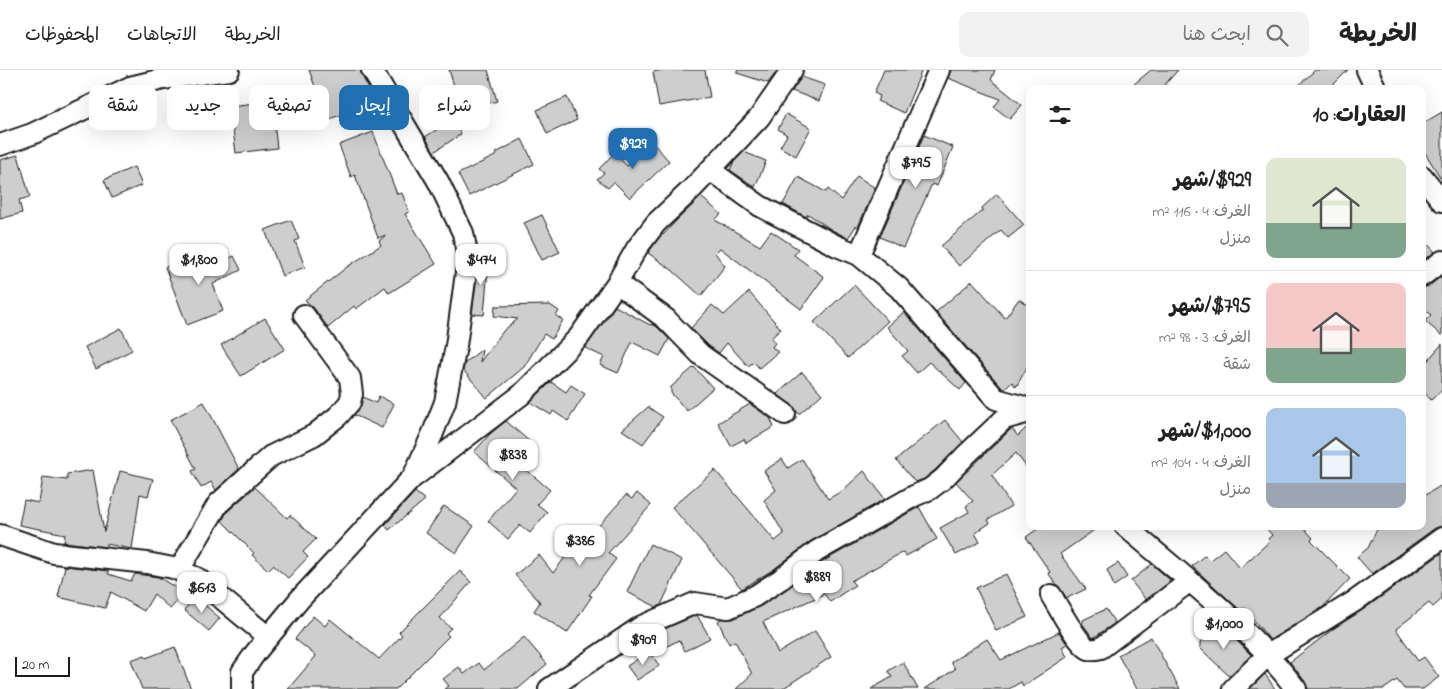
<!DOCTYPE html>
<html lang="ar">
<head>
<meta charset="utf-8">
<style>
  :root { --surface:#fff; --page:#f2f2f2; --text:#222; --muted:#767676; --line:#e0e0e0; --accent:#1f6fb2 }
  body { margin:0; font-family:"Indie Flower","Playpen Sans Arabic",sans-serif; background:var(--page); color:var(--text); direction:rtl; height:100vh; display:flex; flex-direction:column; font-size:19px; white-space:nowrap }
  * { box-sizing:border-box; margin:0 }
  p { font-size:16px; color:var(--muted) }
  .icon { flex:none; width:28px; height:28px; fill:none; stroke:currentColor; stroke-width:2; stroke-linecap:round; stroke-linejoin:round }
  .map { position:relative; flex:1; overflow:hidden; direction:ltr }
  .details { position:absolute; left:1026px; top:15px; width:400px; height:445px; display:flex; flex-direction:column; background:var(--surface); border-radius:10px; box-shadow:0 5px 20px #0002; direction:rtl }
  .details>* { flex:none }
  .hud { position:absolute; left:15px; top:15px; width:475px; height:45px; direction:rtl; display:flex; gap:10px }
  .scale { position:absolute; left:15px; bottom:12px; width:55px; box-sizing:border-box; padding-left:5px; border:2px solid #1c1c1c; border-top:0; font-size:14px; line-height:18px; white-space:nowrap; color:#1c1c1c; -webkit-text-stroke:4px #fff; paint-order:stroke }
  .price { position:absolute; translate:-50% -42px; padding:0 11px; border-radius:10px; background:#fff; color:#222; font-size:16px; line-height:32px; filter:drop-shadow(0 1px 2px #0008) }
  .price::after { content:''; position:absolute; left:50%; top:30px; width:15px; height:11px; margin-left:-8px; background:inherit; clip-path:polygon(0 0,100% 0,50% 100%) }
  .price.current { background:var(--accent); color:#fff }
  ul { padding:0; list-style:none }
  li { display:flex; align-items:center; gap:15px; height:125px; padding:0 20px }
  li+li { border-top:1px solid var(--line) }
  li span { display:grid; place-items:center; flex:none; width:140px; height:100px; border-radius:10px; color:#555 }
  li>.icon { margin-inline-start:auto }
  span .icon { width:60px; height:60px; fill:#fffc; stroke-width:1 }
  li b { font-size:21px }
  h2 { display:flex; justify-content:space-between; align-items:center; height:60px; padding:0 20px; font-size:21px }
  .tag { padding:0 18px; border-radius:10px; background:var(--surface); box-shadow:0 5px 20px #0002; font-size:18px; line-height:45px }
  .tag.current { background:var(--accent); color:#fff }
  header { display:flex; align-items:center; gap:30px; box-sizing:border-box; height:70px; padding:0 25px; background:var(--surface); border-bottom:1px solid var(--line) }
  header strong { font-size:24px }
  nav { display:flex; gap:28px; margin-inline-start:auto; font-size:18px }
  .search { width:350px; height:45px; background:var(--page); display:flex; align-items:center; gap:12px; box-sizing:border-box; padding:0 18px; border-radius:10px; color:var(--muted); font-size:19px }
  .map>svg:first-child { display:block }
</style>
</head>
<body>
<header>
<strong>الخريطة</strong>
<div class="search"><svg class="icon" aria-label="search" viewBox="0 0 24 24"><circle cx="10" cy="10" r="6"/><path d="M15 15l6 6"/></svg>ابحث هنا</div>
<nav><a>الخريطة</a><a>الاتجاهات</a><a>المحفوظات</a></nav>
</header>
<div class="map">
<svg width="1442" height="619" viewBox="0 0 1442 619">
  <rect width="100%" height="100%" fill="#fff"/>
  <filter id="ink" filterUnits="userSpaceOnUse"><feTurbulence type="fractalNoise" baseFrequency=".02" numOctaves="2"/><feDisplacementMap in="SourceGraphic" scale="10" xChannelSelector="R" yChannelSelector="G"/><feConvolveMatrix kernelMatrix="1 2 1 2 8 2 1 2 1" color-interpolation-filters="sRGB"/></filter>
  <g filter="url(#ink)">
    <!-- building -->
    <path fill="#cecece" stroke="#1c1c1c" d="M309 0H360L362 6 376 32 327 50Z
      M449 0H488L497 31 462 41Z
      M663 0H705L710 27 659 36 653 2Z
      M737 0H778L768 13 737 3Z
      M884 0H922L904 43 877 31 880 26 874 23Z
      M951 0H995L991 10 1022 35 1010 49 994 37 1000 29 948 8Z
      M1151 0H1178L1161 19H1128Z
      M1315 0H1348L1329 19H1295Z
      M802 7 825 15 819 31 792 21Z
      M567 27 577 50 547 64 537 40Z
      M255 33 256 44 273 42 277 78 236 83 230 36Z
      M1442 42V110L1422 78V54Z
      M786 44 811 58 796 86 780 77 787 65 778 59Z
      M452 50 461 64 434 82 425 67Z
      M373 62 397 124 402 123 409 142 405 144 436 194 389 223 385 217 356 239 354 236 328 258 314 238 305 230 347 197 381 175 379 171 386 165 378 168 355 105 351 107 339 75Z
      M924 65 953 77 937 116 932 114 903 178 880 167Z
      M522 69 534 94 469 126 458 104 497 85 496 83Z
      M653 73 669 91 630 128 614 112 608 118 597 109 604 103 599 99 614 83 627 96Z
      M744 82 766 91 755 117 730 100 733 93Z
      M18 85 30 127 19 130 22 143 0 149V90Z
      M134 97 142 115 112 128 104 110Z
      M857 106 875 118 858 157 856 156 848 168 832 160 808 144 806 147 783 134 798 107 826 122 828 119 841 130Z
      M997 124 1024 155 1008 168 1001 160 959 196 941 176 983 140 982 138Z
      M701 127 721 144 715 150 760 176 771 161 798 179 794 185 824 207 801 239 720 178 715 183 725 196 701 226 672 200 648 183 662 164 663 165 675 152Z
      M542 145 560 182 542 190 524 153Z
      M291 150 299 169 295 171 305 197 282 206 265 160Z
      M1422 168 1435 182 1422 191Z
      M201 183 207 198 234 186 241 200 213 214 223 241 187 255 165 197Z
      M479 185H489L484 245 472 244Z
      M1442 206V266L1425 251 1431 245 1422 237V218L1429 216Z
      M972 211 1005 248 1019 229 1030 237V292L1016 317 1012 312 1005 319H1003L936 242Z
      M854 215 888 251 848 288 814 252Z
      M749 222 781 259 771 268 775 273 772 277 778 282 759 298 754 292 748 296 727 273 719 283 709 276 691 258 712 235 724 245Z
      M550 235 559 241 556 246 563 250 552 269 544 264 524 297 487 328 463 300 465 293 482 279 480 292 504 260 518 249 494 246 495 236Z
      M615 236 650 255 651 254 656 256 669 269 660 286 632 272 618 303 600 295 604 287 585 278Z
      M904 242 966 313 960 320 929 292 917 303 902 286 908 281 887 257Z
      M265 248 285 279 241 306 221 275Z
      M121 258 132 280 96 299 85 277Z
      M1442 274V320L1431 330 1422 320V297Z
      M694 297 713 318 687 341 671 323V317Z
      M802 302 822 324 799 344 792 335 777 324Z
      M551 312 566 322 571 315 585 324 568 351 553 341 551 345 530 332Z
      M379 326 394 334 382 358 354 345 361 335 363 327 376 333Z
      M204 332 239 399 216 420 211 412 201 418 192 401 196 399 170 350Z
      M750 334 770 348 774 357 746 373 744 369 731 376 718 353Z
      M648 337 663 347 643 374 622 360Z
      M945 350 963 372 935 400 924 409 915 412 896 390Z
      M506 351 531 373 516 391 550 420 537 434 547 442 530 463 520 455 508 469 488 451 516 418 474 382 490 364Z
      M1030 354V402L1016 383 992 405 1011 436 988 450 990 453 975 463 980 472 956 485 940 458 969 442 966 436 973 431 956 412 1010 360 1012 359 1018 366Z
      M782 389 788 398 802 389 828 429 842 421 864 401 885 429 811 471 774 499 742 519 672 437 715 400 775 471 784 464 764 430 776 420 764 401Z
      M93 400 104 462 120 401 153 409 148 426 140 424 132 479 106 474 107 477 64 472 65 464 19 455 24 430 39 433 43 407 67 410V404Z
      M1442 415V456L1435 458 1372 504 1357 487 1368 478 1376 461 1382 456H1422V427Z
      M255 417 287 448 290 445 316 469 303 482 308 487 288 508 273 495 268 500 252 485 254 483 222 451 227 442Z
      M415 422 425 430 389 460 385 455Z
      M637 423 651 435 608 483 616 489 589 525 592 526 567 563 534 541 540 532 515 505 539 485 553 503 583 464 588 468 626 425 632 429Z
      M444 436 474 456 456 483 426 463Z
      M919 437 937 469 906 486 903 482 851 511 855 515 830 532 824 524 763 552 778 583 815 561 831 587 782 619H736L752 604 735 571 729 574 718 551 721 549H733L761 536 788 518 824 491Z
      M1042 456H1100L1060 484 1086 519 1067 528 1048 503 1050 502 1026 467Z
      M1264 456H1302L1313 468 1311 470 1350 509 1322 538 1270 570 1244 538 1241 541 1192 496 1205 485 1210 490 1224 479 1240 498 1270 471 1268 469 1272 465Z
      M650 474 682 490 661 535 657 537 627 522Z
      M1442 483V529L1433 537 1429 533 1396 559 1418 591 1424 587 1439 607 1423 619H1404L1397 610 1384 619H1308L1305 612 1290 592 1333 559 1364 539Z
      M1118 493 1127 507 1114 516 1107 500Z
      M1152 494 1171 511 1146 530 1131 511Z
      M65 496 108 501V504L131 511 135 504 158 507 178 519 184 524 170 539 154 524 144 541 111 522 105 538 58 527Z
      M460 501 471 512 440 548 451 558 446 563 449 566 396 619H288L316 586 295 569 313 546 325 556 330 549 379 589 402 565 399 562Z
      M1006 504 1027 547 996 561 976 518Z
      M195 527 220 548 209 561 184 540Z
      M1106 539 1115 553 1093 568 1082 553 1083 552V550Z
      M697 545 710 568 685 581 679 570 656 582 648 566Z
      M1219 553 1251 585 1229 606 1200 578V573Z
      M1059 562 1067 574 1062 577 1067 587 1023 616 1021 612 1009 619H925L955 599 951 592 987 569 1001 590Z
      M524 567 547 594 518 619H444L449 616 443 609 459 597 464 604 479 593 484 600Z
      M1151 567 1157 578 1180 619H1137L1118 585Z
      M175 577 191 619H142L131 590 145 585 146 588Z
      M650 581 659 596 637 610 627 596Z
      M903 592 918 619H871L892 607 888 601Z
      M1265 604 1275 619H1250Z"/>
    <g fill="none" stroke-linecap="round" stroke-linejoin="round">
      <defs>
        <path id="street" d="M1367 0 1376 19
          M0 75 32 64 130 17 163 9 229 0
          M710 100 760 136 837 176 859 185 899 218 996 329 1021 336 1030 342
          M1422 106 1442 131
          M859 185 939 0
          M1422 206 1442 191
          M617 213 666 249 701 285 785 344
          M415 406 521 325 579 267 617 213 637 178 656 153 691 120 759 48 792 0
          M1125 456C1185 508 1248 555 1296 619
          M0 465 54 483 147 493 173 498 197 508 268 567
          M179 500 218 434 271 386 314 365 338 346 350 332 352 324 350 308 304 245
          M1051 525C1057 535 1080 577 1089 579 1093 580 1097 579 1101 578L1190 511
          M242 619V602L256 582 299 530 413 407 433 363 445 332 456 276 468 188 463 163 438 111 372 0
          M549 619 642 556 695 533 728 538 755 526 781 509 817 481 914 426 930 419 943 409 967 384 1004 349 1029 342
          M1233 619 1268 585 1355 531 1442 468"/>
      </defs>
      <!-- street casing -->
      <use href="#street" stroke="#1c1c1c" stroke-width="24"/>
      <!-- street -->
      <use href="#street" stroke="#fff" stroke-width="20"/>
    </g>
  </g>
</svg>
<div class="scale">20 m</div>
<b class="price current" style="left:633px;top:100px">$929</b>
<b class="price" style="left:916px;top:119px">$795</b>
<b class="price" style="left:199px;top:216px">$1,800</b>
<b class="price" style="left:481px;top:216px">$474</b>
<b class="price" style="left:513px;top:411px">$838</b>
<b class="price" style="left:580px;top:497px">$386</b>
<b class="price" style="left:817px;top:533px">$889</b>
<b class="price" style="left:202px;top:544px">$613</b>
<b class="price" style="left:1224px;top:580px">$1,000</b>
<b class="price" style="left:643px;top:596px">$909</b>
<div class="hud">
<a class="tag">شراء</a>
<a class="tag current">إيجار</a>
<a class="tag">تصفية</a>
<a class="tag">جديد</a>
<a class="tag">شقة</a>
</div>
<section class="details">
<h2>العقارات: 10<svg class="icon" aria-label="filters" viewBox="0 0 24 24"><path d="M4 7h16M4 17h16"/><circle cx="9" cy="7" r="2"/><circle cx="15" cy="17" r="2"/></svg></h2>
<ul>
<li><span style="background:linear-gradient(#dfe7d0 65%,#7fa58c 0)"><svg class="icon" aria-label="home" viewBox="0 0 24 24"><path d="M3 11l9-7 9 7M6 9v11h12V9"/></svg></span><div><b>$929/شهر</b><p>الغرف: 4 · 116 m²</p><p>منزل</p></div></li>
<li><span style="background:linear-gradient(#f6c9c9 65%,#7fa58c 0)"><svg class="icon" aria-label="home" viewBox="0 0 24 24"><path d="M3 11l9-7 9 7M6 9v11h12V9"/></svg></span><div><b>$795/شهر</b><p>الغرف: 3 · 98 m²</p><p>شقة</p></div></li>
<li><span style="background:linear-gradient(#a9c7e8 75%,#9aa5b1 0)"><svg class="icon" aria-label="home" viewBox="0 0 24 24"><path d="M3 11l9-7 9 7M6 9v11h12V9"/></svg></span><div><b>$1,000/شهر</b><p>الغرف: 4 · 104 m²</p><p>منزل</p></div></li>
</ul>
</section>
</div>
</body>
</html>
